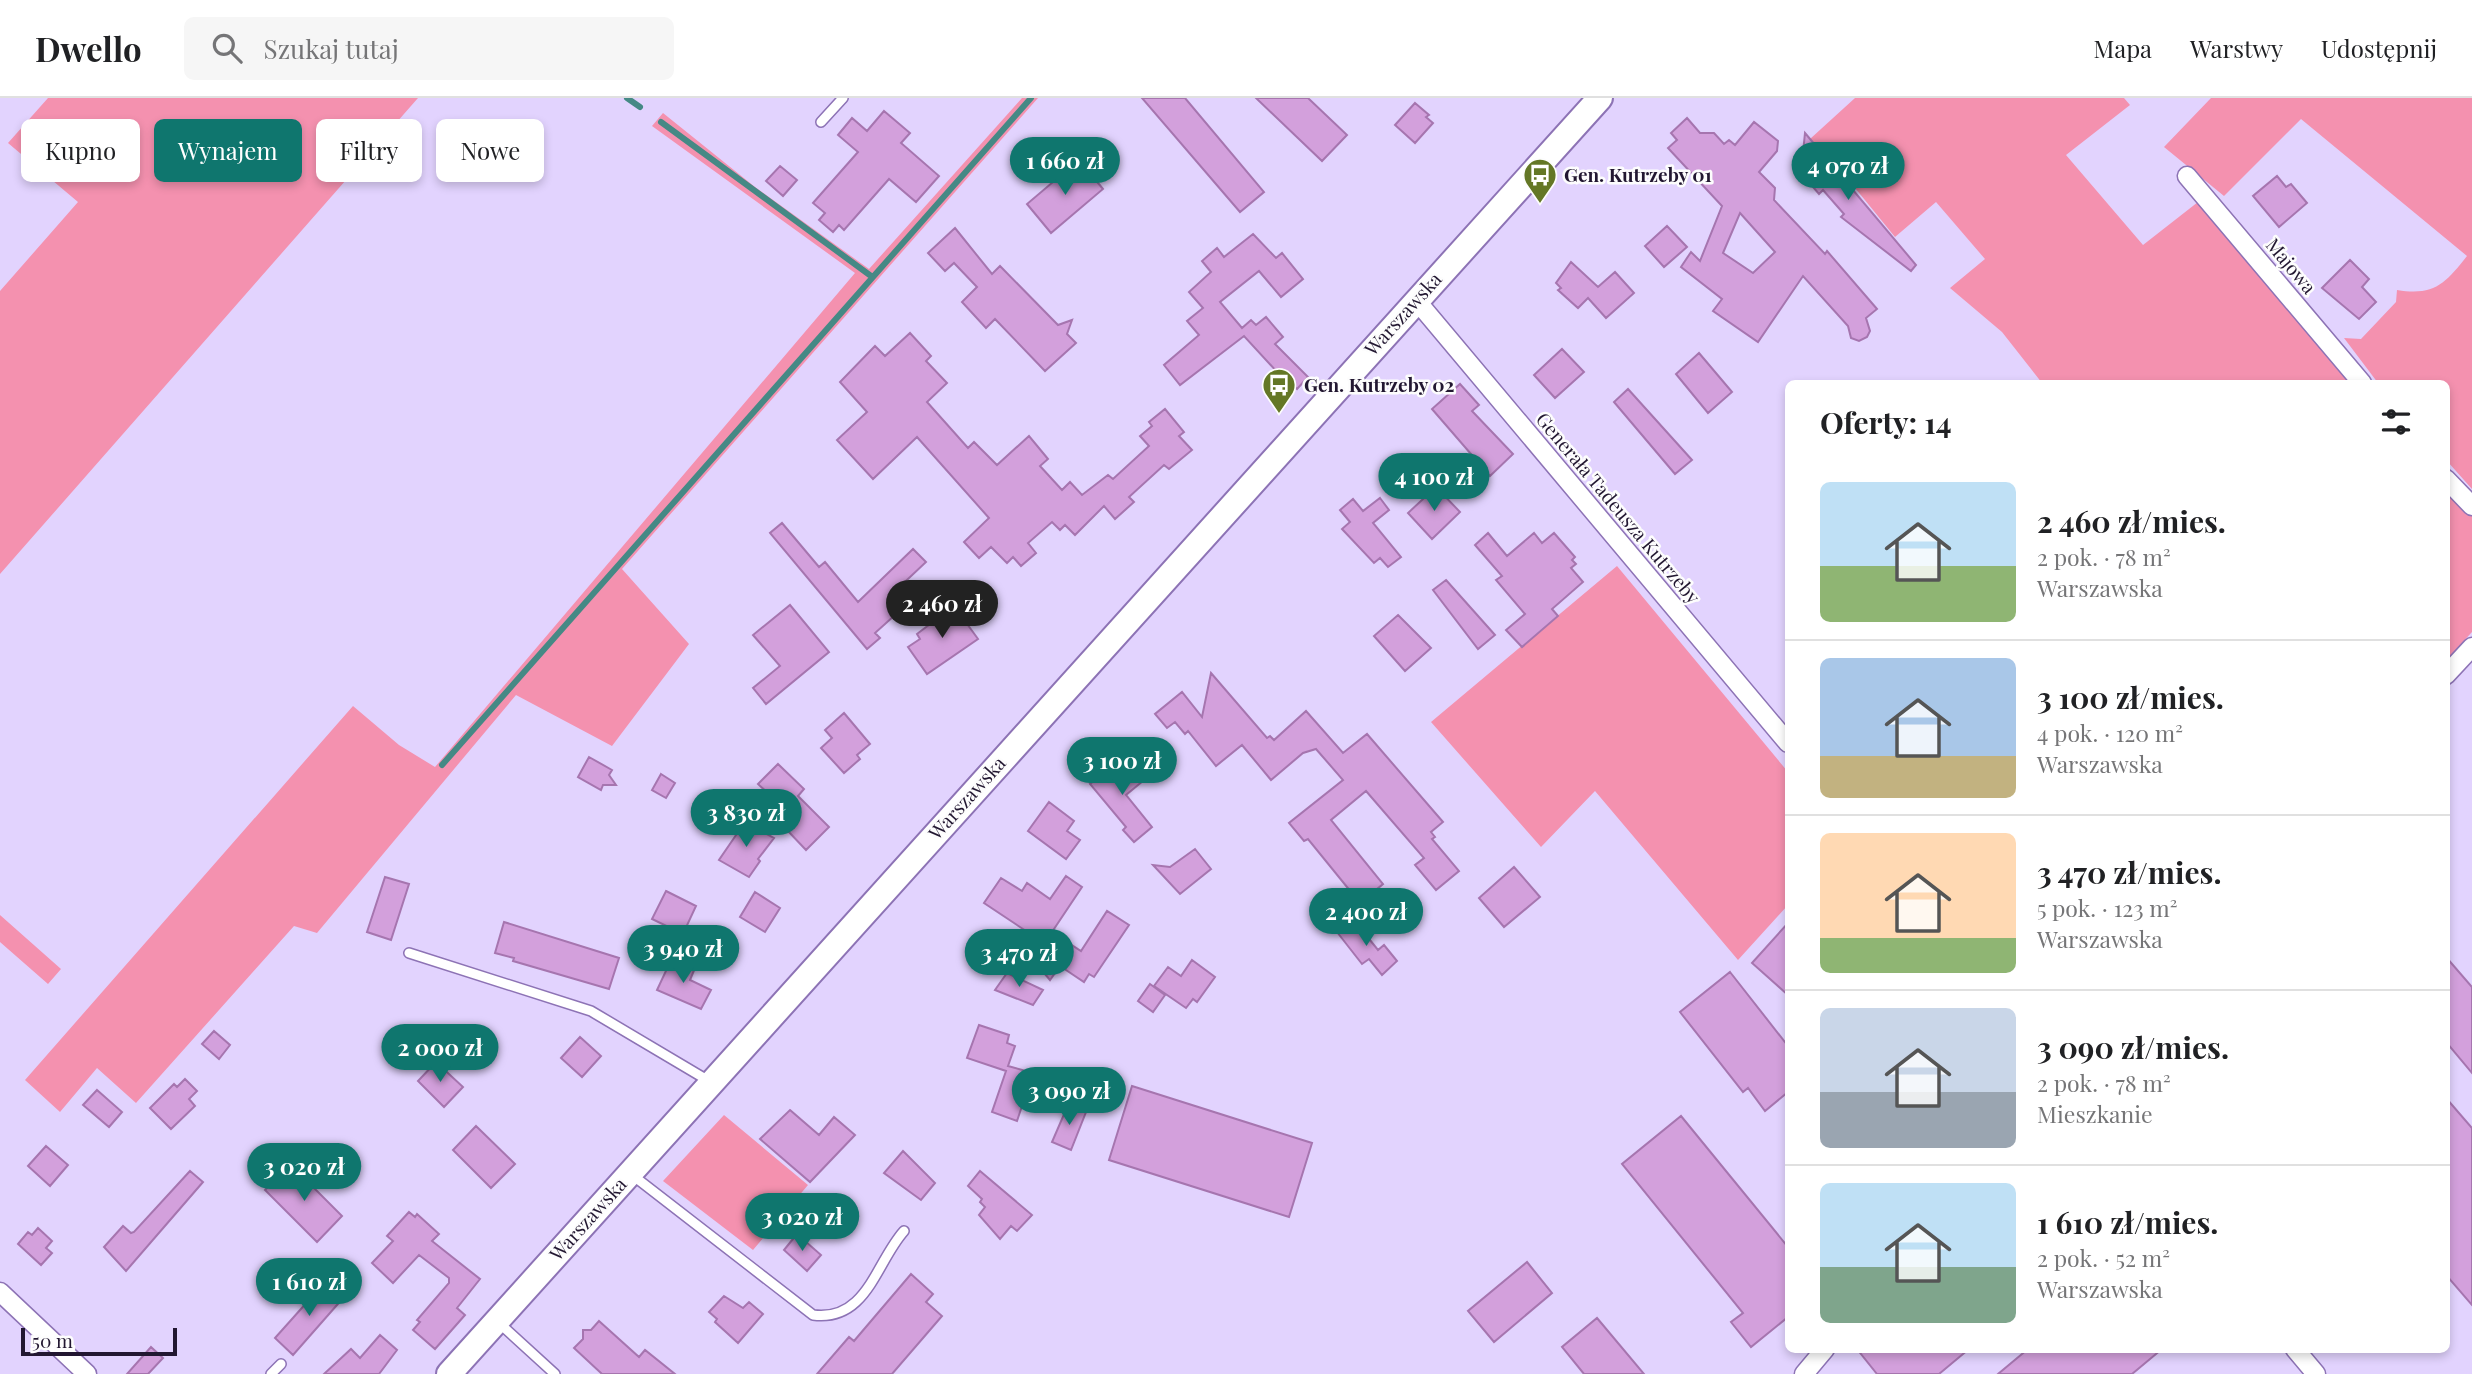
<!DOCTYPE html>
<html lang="pl">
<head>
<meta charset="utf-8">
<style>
  :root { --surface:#fff; --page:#f6f6f6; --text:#202124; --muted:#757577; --line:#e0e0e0; --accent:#0f766e }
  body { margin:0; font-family:"Playfair Display",serif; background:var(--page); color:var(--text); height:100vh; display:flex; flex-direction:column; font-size:26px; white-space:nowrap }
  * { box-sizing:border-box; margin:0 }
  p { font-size:23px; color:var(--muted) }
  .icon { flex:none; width:38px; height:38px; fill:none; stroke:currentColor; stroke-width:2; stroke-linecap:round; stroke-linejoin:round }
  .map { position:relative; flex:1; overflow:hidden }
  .panel { position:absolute; left:1785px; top:282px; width:665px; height:973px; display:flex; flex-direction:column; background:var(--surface); border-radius:10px; box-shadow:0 4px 10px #0003 }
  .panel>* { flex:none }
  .hud { position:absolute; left:21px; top:21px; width:665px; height:63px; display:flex; gap:14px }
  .scale { position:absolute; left:21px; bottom:18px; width:156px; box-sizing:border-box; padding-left:7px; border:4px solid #221731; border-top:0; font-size:19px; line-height:24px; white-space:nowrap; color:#221731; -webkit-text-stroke:5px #fdfdfd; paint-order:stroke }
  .price { position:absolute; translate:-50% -60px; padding:0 16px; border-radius:24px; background:var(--accent); color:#fff; font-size:23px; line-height:46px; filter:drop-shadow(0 2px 4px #0008) }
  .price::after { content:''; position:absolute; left:50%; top:42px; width:21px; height:16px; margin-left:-10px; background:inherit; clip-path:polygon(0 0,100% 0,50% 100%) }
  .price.current { background:#222; color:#fff }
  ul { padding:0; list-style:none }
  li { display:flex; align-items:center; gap:21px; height:175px; padding:0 35px }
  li+li { border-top:2px solid var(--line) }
  li span { display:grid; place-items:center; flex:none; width:196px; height:140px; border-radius:10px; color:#555 }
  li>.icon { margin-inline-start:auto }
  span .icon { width:84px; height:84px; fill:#fffc; stroke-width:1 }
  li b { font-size:30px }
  h2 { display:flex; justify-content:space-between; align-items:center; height:84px; padding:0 35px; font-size:30px }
  .tag { padding:0 24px; border-radius:10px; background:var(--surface); box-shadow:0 4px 10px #0003; font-size:24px; line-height:63px }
  .tag.current { background:var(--accent); color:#fff }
  header { display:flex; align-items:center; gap:42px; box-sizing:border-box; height:98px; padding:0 35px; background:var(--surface); border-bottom:2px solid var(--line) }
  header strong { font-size:33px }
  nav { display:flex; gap:38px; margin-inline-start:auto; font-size:24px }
  .search { width:490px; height:63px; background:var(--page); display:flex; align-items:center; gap:18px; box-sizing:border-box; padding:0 24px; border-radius:10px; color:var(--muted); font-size:26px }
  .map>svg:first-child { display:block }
</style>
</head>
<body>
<header>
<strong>Dwello</strong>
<div class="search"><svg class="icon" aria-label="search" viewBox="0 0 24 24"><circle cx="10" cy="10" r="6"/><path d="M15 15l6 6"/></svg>Szukaj tutaj</div>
<nav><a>Mapa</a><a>Warstwy</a><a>Udostępnij</a></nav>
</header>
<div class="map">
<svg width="2472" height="1276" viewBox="0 0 2472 1276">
  <rect width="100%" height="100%" fill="#e2d3fe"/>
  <!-- green -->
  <path fill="#f491af" d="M48 0H418L0 476V193L78 104 8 45Z
    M1022 0H1038L622 471 689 546 612 648 516 597 317 835 294 828 136 1005 97 970 60 1014 25 982 353 608 399 647 435 669 855 175 652 28 663 15 755 89 869 171Z
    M1855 0H2124L2130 7 2066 57 2143 147 2198 104 2352 285H2042L2002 234 1950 190 1985 161 1936 104 1895 139 1838 69 1810 41Z
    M2211 0H2472V391L2447 363 2446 285H2378L2344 240 2361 241 2396 204 2397 192C2434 198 2445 186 2467 158L2301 21 2224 98 2164 49Z
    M2446 390 2472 416V534L2447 561Z
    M1617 468 1788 674V807L1738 862 1595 693 1541 749 1431 624Z
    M0 817 61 871 48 886 0 844Z
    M724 1017 808 1087 753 1152 663 1083Z"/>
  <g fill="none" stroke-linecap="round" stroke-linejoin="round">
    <!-- stream -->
    <path stroke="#458985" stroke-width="6" d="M627 0 640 9
      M661 24 871 178
      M442 667 1031 0"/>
  </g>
  <!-- building -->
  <path fill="#d3a0dc" stroke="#a675af" stroke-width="2" fill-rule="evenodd" d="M1142 0H1185L1264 94 1240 114Z
    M1256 0H1308L1347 37 1322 63Z
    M1415 5 1429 17 1426 19 1433 25 1415 45 1395 27Z
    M884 13 910 35 901 45 939 78 916 104 889 81 844 132 839 127 833 134 819 122 825 115 813 105 858 54 838 37 852 20 867 33Z
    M1687 20 1700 35H1714L1724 46 1729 42 1735 47 1754 24 1778 43 1777 53 1759 74 1775 90 1774 102 1825 156 1827 153 1877 211 1866 220 1870 233 1867 239 1859 243 1851 240 1848 228 1803 178 1758 244 1713 213 1722 201 1681 169 1691 154 1700 163 1722 108 1668 50 1677 42 1671 35ZM1740 115 1775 154 1753 175 1723 155Z
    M1805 35 1916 167 1911 173 1841 119 1844 116 1823 92 1819 96 1801 75Z
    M1079 62 1103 91 1051 135 1027 106Z
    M780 68 797 82 783 98 766 83Z
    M2277 78 2286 89 2291 86 2307 105 2279 129 2253 98Z
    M1667 128 1687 149 1664 169 1645 148Z
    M955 130 992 176 1000 168 1058 227 1072 222 1067 236 1076 245 1045 273 995 221 986 230 962 204 977 189 954 165 945 173 928 155Z
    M1253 136 1276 160 1282 155 1303 181 1281 199 1259 173 1220 204 1242 230 1251 222 1256 227 1266 219 1283 239 1275 246 1308 279 1297 291 1292 286 1290 288 1244 238 1180 287 1164 267 1199 237 1187 223 1203 210 1189 194 1211 174 1202 163 1217 150 1224 159Z
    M2350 162 2369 181 2362 189 2376 204 2359 221 2322 190Z
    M1571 164 1598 189 1615 174 1634 195 1606 220 1588 200 1578 210 1558 192 1561 190 1556 185Z
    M910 235 931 258 926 263 947 285 927 304 968 350 974 344 997 367 1029 338 1048 361 1040 368 1062 392 1070 384 1082 397 1108 377 1113 381 1149 348 1140 338 1152 328 1149 324 1165 311 1184 334 1179 338 1192 352 1169 371 1164 367 1129 399 1134 404 1115 421 1104 408 1075 437 1065 427 1060 432 1052 424 1028 445 1036 455 1021 468 1013 459 1007 465 991 449 979 460 964 444 989 420 917 339 873 381 837 342 867 314 840 284 875 248 885 258Z
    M1562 251 1584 274 1555 300 1534 277Z
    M1699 255 1732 294 1708 315 1676 276Z
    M1460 286 1479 307 1472 313 1513 356 1490 378 1432 311Z
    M1628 291 1692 362 1675 376 1614 304Z
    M1436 389 1460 414 1432 441 1408 415Z
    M1380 400 1389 412 1373 425 1401 459 1388 469 1380 460 1374 465 1342 431 1350 424 1340 412 1353 401 1363 413Z
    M782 425 819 469 825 464 858 504 913 451 926 464 892 496 905 508 875 535 880 540 867 551 770 435Z
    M1488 435 1507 458 1534 435 1542 445 1554 435 1575 459 1572 462 1576 466 1571 470 1583 484 1552 511 1558 518 1522 549 1506 532 1525 516 1496 482 1502 478 1475 447Z
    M1446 482 1495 537 1478 551 1433 492Z
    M790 507 829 554 766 606 753 590 780 568 753 537Z
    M954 508 978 541 927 576 908 549 920 541 917 536Z
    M1398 517 1431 550 1405 573 1374 538Z
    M1211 575 1267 640 1270 638 1274 642 1306 613 1343 655 1367 636 1443 724 1431 734 1435 739 1432 741 1459 773 1436 792 1415 767 1424 760 1366 693 1331 722 1383 786 1360 805 1308 741 1304 743 1289 725 1343 682 1316 651 1303 655 1271 682 1242 647 1216 668 1188 633 1185 636 1175 624 1167 630 1155 616 1182 594 1202 619Z
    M844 615 870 646 857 657 860 661 844 675 821 650 832 640 825 632Z
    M589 659 612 672 609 677 616 687H603L601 692 578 679Z
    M1122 660 1143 683 1126 697 1152 729 1134 744 1123 732 1126 729 1090 686Z
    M778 666 804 691 798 698 829 729 806 752 786 731 796 721 758 686Z
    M661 676 675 685 666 700 652 692Z
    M1049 704 1074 723 1067 733 1080 742 1066 761 1028 733Z
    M745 724 774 740 758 761 760 763 749 779 719 762Z
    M1195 751 1211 771 1180 796 1153 767 1170 769Z
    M1514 769 1540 799 1504 829 1479 800Z
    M1066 778 1082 789 1052 834 1081 853 1107 813 1129 827 1094 879 1089 876 1084 884 1060 868 1050 882 1023 850 1032 837 984 805 1001 780 1022 793 1027 785 1050 801Z
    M385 779 409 786 391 842 367 834Z
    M666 793 696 808 683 836 652 821Z
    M755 794 780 810 765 834 740 819Z
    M1353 821 1378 852 1384 847 1397 863 1382 877 1369 861 1362 866 1337 834Z
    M504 824 619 860 609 891 513 863 514 860 495 855Z
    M1788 825V897L1752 865Z
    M2446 859 2472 889V975L2446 944Z
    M672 860 695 870 690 882 711 892 701 911 657 892Z
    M1192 862 1215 879 1197 904 1193 901 1186 910 1154 888 1168 869 1181 878Z
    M1730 874 1788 948V994L1765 1013 1748 990 1743 994 1680 914Z
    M1007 875 1043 892 1033 907 995 892Z
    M1150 886 1165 897 1153 914 1138 903Z
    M979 927 1009 937 1007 945 1015 948 1008 968 1033 975 1017 1023 992 1014 1006 973 967 960Z
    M214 933 230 947 219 961 202 946Z
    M580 939 601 958 582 979 561 960Z
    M436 964 463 989 444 1009 418 983Z
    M185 981 197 993 189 1001 195 1008 171 1031 150 1010 174 986 177 989Z
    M1132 988 1312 1045 1289 1119 1109 1062Z
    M97 992 122 1014 109 1029 83 1007Z
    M2446 1000 2472 1030V1207L2446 1177Z
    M1068 1007 1086 1014 1071 1052 1052 1044Z
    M790 1012 819 1037 834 1019 855 1037 810 1084 760 1041Z
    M1681 1018 1788 1149V1219L1751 1249 1731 1224 1743 1215 1622 1066Z
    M476 1028 515 1066 491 1090 453 1052Z
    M46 1048 68 1067 50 1088 28 1068Z
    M903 1053 935 1085 921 1102 884 1075Z
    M290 1066 342 1118 317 1144 265 1092Z
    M190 1073 203 1084 126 1173 104 1149 123 1128 131 1135 134 1134Z
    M980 1073 1032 1117 1017 1133 1011 1128 1000 1141 979 1117 985 1109 980 1104 982 1101 968 1088Z
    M409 1114 415 1119 417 1116 439 1136 432 1143 480 1181 457 1210 465 1217 435 1251 413 1232 420 1224 417 1222 449 1185V1180L419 1157 393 1185 372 1165 393 1143 387 1138Z
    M38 1130 52 1143 46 1150 52 1155 41 1167 18 1146 28 1134 32 1137Z
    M797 1136 821 1157 807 1173 784 1152Z
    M1527 1164 1552 1195 1494 1244 1468 1213Z
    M911 1176 933 1196 926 1204 942 1218 892 1276H817L849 1239 854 1243Z
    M326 1183 344 1199 293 1257 275 1240Z
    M724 1198 743 1210 749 1204 763 1216 738 1245 715 1224 717 1221 709 1214Z
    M1597 1220 1644 1276H1584L1562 1249Z
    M599 1223 639 1259 645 1252 675 1276H602L574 1250 583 1241V1232H591Z
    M380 1237 397 1252 379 1276H324L351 1251 360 1260Z
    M151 1249 163 1260 148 1276H127Z
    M1857 1251H1969L1939 1276H1877Z
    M2028 1251H2162L2132 1276H1998Z"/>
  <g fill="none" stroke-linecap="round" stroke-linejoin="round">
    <defs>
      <path id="lane" d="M821 24 843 0
        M409 855 591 913 709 983
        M631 1076 813 1217C867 1224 876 1164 904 1133
        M498 1224 555 1276
        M271 1276 281 1266"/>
      <path id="street" d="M2187 78 2362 285
        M1416 202 1788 645
        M2446 381 2472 408
        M2446 577 2472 549
        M0 1194 87 1276
        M2295 1251 2316 1276
        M1804 1276 1825 1251"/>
      <path id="secondary" d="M449 1276 1600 0"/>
    </defs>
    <!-- lane casing -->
    <use href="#lane" stroke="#8d73b5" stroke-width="12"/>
    <!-- street casing -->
    <use href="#street" stroke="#8d73b5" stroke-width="21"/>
    <!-- secondary casing -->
    <use href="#secondary" stroke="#8d73b5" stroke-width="28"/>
    <!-- lane -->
    <use href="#lane" stroke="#fff" stroke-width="9"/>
    <!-- street -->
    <use href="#street" stroke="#fff" stroke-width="18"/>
    <!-- secondary -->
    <use href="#secondary" stroke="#fff" stroke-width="24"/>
  </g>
  <!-- icons -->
  <defs>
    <symbol id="bus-pin" viewBox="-11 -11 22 30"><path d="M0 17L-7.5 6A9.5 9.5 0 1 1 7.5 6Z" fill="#647726" stroke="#fdfdfd"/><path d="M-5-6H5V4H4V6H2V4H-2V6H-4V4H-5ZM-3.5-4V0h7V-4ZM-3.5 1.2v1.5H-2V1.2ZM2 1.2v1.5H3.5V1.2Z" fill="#fff"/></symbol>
  </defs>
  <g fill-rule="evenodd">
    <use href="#bus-pin" x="1521" y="58" width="38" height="52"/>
    <use href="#bus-pin" x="1260" y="268" width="38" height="52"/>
  </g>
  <g text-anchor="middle" stroke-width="5" stroke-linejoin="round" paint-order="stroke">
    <!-- poi labels -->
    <g font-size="19" font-weight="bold" fill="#221731" stroke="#fdfdfd" text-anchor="start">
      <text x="1564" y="84">Gen. Kutrzeby 01</text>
      <text x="1304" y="294">Gen. Kutrzeby 02</text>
    </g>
    <!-- street labels -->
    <g font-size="19" fill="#221731" stroke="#fdfdfd">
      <text transform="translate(2291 168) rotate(50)" y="7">Majowa</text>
      <text transform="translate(1403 216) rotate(-48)" y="7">Warszawska</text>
      <text transform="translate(1618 410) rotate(50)" y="7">Generała Tadeusza Kutrzeby</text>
      <text transform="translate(967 700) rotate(-48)" y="7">Warszawska</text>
      <text transform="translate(588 1121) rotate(-48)" y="7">Warszawska</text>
    </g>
  </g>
</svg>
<div class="scale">50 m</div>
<b class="price" style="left:1065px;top:99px">1 660 zł</b>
<b class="price" style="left:1848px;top:104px">4 070 zł</b>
<b class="price" style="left:1434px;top:415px">4 100 zł</b>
<b class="price current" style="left:942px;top:542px">2 460 zł</b>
<b class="price" style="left:1122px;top:699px">3 100 zł</b>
<b class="price" style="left:746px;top:751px">3 830 zł</b>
<b class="price" style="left:1366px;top:850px">2 400 zł</b>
<b class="price" style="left:683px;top:887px">3 940 zł</b>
<b class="price" style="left:1019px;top:891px">3 470 zł</b>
<b class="price" style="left:440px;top:986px">2 000 zł</b>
<b class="price" style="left:1069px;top:1029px">3 090 zł</b>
<b class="price" style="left:304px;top:1105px">3 020 zł</b>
<b class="price" style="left:802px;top:1155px">3 020 zł</b>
<b class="price" style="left:309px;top:1220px">1 610 zł</b>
<div class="hud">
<a class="tag">Kupno</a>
<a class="tag current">Wynajem</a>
<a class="tag">Filtry</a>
<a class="tag">Nowe</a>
</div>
<section class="panel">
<h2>Oferty: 14<svg class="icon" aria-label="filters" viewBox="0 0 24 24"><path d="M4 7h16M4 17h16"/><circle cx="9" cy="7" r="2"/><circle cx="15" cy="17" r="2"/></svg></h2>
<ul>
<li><span style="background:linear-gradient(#bfe0f5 60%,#8fb573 0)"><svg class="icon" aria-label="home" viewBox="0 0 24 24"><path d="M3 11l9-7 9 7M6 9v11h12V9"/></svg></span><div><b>2 460 zł/mies.</b><p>2 pok. · 78 m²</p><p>Warszawska</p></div></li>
<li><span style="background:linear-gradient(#a9c7e8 70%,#c2b280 0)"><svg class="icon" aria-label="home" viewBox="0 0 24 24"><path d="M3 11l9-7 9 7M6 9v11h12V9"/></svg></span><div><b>3 100 zł/mies.</b><p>4 pok. · 120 m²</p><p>Warszawska</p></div></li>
<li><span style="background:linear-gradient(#ffd9b3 75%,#8fb573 0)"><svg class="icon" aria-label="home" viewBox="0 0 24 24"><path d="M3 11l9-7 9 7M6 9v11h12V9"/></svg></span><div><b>3 470 zł/mies.</b><p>5 pok. · 123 m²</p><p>Warszawska</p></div></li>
<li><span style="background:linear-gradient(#c9d6e8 60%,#9aa5b1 0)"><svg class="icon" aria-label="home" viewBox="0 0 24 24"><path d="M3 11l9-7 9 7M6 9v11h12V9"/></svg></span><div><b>3 090 zł/mies.</b><p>2 pok. · 78 m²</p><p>Mieszkanie</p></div></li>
<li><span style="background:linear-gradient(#bfe0f5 60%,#7fa58c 0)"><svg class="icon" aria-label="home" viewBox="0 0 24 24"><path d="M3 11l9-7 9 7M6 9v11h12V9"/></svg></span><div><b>1 610 zł/mies.</b><p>2 pok. · 52 m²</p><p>Warszawska</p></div></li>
</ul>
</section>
</div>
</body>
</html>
